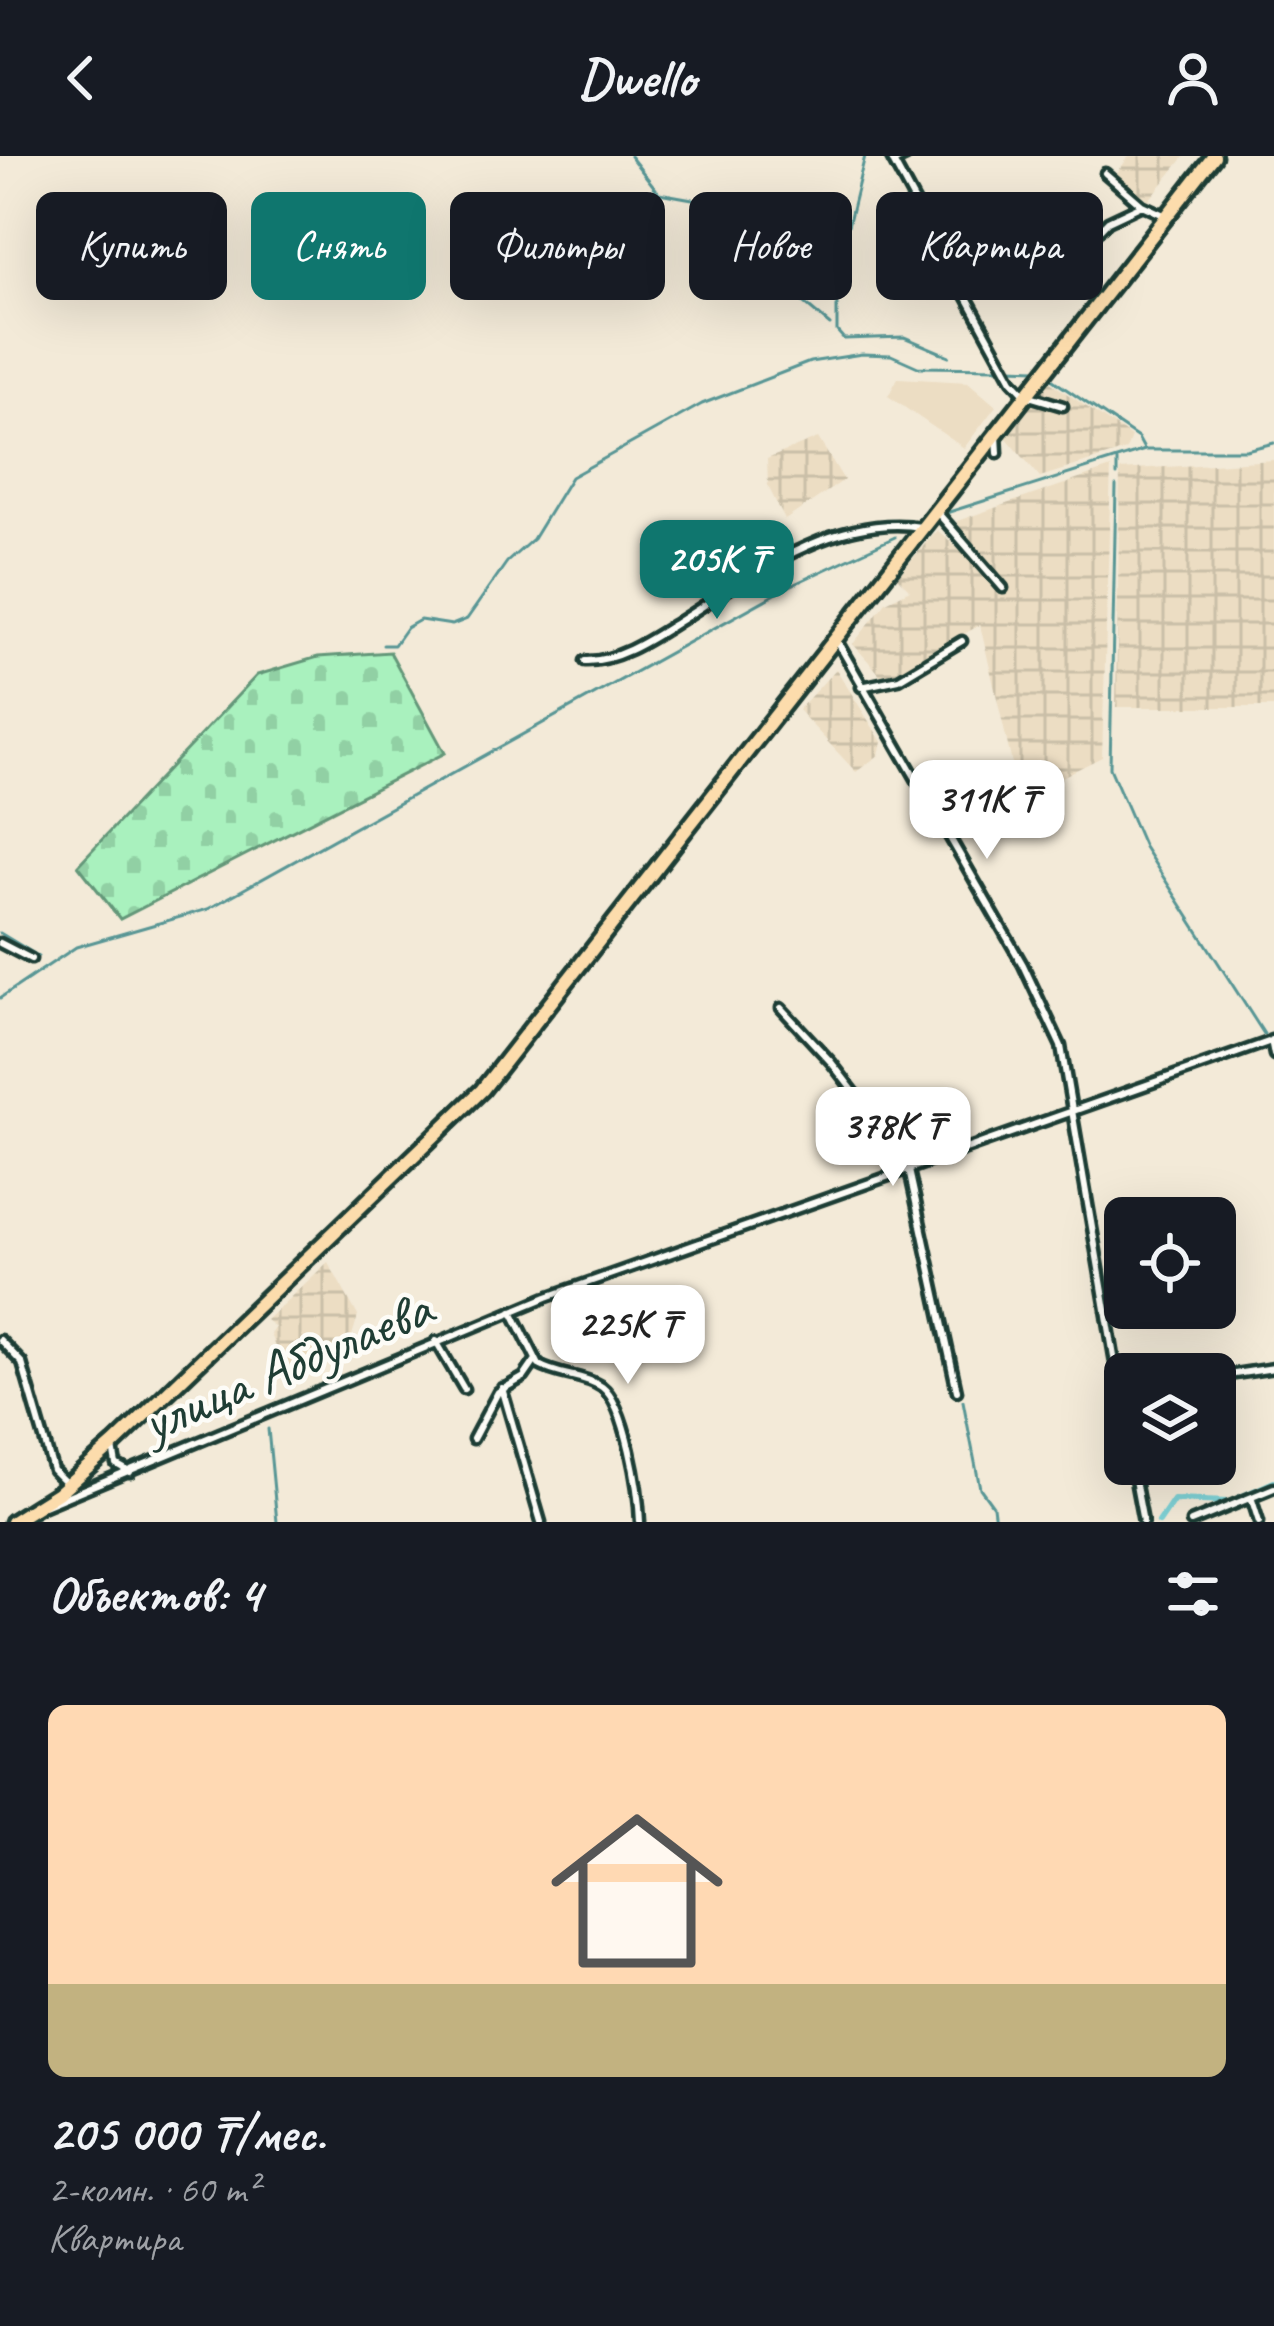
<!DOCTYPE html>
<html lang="ru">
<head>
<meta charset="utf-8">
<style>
  :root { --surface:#171b24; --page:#20242c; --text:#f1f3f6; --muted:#9ea1a6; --accent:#0f766e }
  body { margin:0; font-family:Caveat,sans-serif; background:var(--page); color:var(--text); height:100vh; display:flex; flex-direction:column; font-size:45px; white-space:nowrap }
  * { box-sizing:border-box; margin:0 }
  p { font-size:39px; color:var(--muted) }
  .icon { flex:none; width:66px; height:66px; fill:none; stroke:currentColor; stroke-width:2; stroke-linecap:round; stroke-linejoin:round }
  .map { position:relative; height:1366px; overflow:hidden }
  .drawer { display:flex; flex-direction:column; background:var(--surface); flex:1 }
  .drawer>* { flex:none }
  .hud { position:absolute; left:36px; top:36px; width:1203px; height:108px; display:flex; gap:24px }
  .fabs { position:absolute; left:1104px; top:1041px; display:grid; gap:24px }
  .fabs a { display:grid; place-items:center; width:132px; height:132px; border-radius:18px; background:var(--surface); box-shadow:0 12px 48px #0002; font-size:60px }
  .price { position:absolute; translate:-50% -102px; padding:0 27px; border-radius:24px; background:#fff; color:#222; font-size:39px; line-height:78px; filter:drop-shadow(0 3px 6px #0008) }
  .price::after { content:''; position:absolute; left:50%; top:72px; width:36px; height:27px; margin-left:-18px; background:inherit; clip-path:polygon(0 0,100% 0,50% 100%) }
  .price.on { background:var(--accent); color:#fff }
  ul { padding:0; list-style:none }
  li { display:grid; align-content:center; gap:24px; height:636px; padding:0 48px }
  li span { display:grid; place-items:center; height:372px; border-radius:18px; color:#555 }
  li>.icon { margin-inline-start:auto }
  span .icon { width:216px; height:216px; fill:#fffc; stroke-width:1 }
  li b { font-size:51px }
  h2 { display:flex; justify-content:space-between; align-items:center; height:144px; padding:0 48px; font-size:51px }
  .chip { padding:0 42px; border-radius:18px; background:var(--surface); box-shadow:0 12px 48px #0002; font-size:42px; line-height:108px }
  .chip.on { background:var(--accent); color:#fff }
  header { display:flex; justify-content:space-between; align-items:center; height:156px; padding:0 48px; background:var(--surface); font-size:54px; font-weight:700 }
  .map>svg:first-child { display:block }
</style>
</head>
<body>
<header><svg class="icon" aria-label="back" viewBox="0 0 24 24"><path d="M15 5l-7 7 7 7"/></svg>Dwello<svg class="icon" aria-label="person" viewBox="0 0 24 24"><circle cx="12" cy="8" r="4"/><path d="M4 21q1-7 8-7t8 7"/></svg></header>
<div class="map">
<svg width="1274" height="1366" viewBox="0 0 1274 1366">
  <defs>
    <pattern id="industrial-grid" width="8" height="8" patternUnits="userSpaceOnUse" patternTransform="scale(3)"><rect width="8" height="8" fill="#ecddc3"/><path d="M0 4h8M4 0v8" fill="none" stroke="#cabfa8"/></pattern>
    <pattern id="cemetery-stones" width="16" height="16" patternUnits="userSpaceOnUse" patternTransform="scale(3)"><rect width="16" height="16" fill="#a9f1be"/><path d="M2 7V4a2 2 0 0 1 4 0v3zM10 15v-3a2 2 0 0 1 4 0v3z" fill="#91d0a4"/></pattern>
  </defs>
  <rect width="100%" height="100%" fill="#f3ead8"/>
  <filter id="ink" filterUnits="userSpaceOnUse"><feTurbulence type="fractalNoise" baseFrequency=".00833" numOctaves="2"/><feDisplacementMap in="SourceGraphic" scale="24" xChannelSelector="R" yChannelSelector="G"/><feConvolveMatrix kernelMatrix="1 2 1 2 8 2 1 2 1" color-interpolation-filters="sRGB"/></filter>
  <g filter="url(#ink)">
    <!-- built -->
    <path fill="#ecddc3" d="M898 222 968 226 996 250 964 292 888 240Z"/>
    <!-- industrial -->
    <path fill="url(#industrial-grid)" d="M1129 0H1185L1149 44 1115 20Z
      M1050 226 1131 281 1126 294 1040 321 1005 280Z
      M818 282 844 324 785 364 768 330 767 303Z
      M1274 304V551H1116L1120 314Z
      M1111 312 1102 601 1020 642 980 469 884 523 853 488 886 446 910 434 897 421 937 374 963 396 957 365Z
      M836 513 882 586 879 599 856 616 798 554Z
      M328 1106 358 1160 346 1199 288 1224 270 1178 275 1171 266 1164Z"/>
    <!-- cemetery -->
    <path fill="url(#cemetery-stones)" stroke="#649779" stroke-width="3" d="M390 496 445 597 120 763 78 709 257 519 318 501Z"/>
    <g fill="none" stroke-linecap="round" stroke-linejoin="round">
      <!-- stream -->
      <path stroke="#599695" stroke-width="3" d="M630 0 659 37 754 54 798 142 830 169
        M865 0 837 115V175L844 183 904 181 949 200
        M1009 212 1036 213
        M1047 220 1138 282 1144 293
        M1117 319V303
        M1116 330 1110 612 1144 691 1264 878
        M946 357 1145 294H1246L1274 287
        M383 489H394L406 472 420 464 452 469 467 463 507 406 533 383 571 321 702 248 810 206 862 198 891 199 918 211 1000 212
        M0 777 38 800
        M0 842 76 791 208 753 790 430 895 381
        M963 1245 980 1332 993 1350 995 1366
        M268 1273 277 1366"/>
      <!-- canal -->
      <path stroke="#7fd1d5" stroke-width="6" d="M1159 1366 1174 1344 1229 1346 1274 1326"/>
      <defs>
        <path id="street" d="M890 0 1012 224 1026 239 1063 250
          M893 6 906 0
          M1105 17 1142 49 1166 60
          M1081 93 1108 65 1142 49
          M997 279 998 297
          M937 356 1003 432
          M837 485 1023 809 1061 890 1125 1265
          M585 505C617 506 651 483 678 466 749 421 834 357 921 371
          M861 531 899 523 962 485
          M0 787 31 803
          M781 852 831 906 907 1005 957 1235
          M1271 884 1274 899
          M512 1155 539 1209C558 1220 585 1219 602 1231 626 1249 639 1336 640 1366
          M0 1184 22 1207 53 1314 67 1328
          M436 1185 464 1233
          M1215 1221 1274 1212
          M502 1232 541 1366
          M473 1283 498 1236 524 1221 535 1205
          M113 1291 116 1308 130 1316
          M1132 1308 1143 1366
          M1252 1344 1259 1366
          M44 1350 547 1141 1274 884
          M1191 1366 1274 1332"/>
        <path id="highway" d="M12 1366 58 1337 114 1288 482 934 1214 0"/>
      </defs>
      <!-- street casing -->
      <use href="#street" stroke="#1f3d34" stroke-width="15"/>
      <!-- highway casing -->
      <use href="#highway" stroke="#1f3d34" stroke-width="21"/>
      <!-- street -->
      <use href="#street" stroke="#fdfcf7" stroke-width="6"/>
      <!-- highway -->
      <use href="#highway" stroke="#fcdcac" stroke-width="12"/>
    </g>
  </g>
  <g text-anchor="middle" stroke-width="9" stroke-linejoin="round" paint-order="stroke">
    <!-- street labels -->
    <g font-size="57" fill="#1f3d34" stroke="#fdfcf7">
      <text transform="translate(286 1208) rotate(-23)" y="20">улица Абдулаева</text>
    </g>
  </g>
</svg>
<div class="fabs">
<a><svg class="icon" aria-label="locate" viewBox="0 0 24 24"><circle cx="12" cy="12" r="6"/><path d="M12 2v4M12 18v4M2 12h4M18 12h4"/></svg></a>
<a><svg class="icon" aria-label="layers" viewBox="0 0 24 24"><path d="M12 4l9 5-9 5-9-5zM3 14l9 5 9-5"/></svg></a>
</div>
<b class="price on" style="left:717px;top:466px">205K ₸</b>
<b class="price" style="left:987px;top:706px">311K ₸</b>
<b class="price" style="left:893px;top:1033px">378K ₸</b>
<b class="price" style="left:628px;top:1231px">225K ₸</b>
<div class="hud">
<a class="chip">Купить</a>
<a class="chip on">Снять</a>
<a class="chip">Фильтры</a>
<a class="chip">Новое</a>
<a class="chip">Квартира</a>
</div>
</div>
<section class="drawer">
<h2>Объектов: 4<svg class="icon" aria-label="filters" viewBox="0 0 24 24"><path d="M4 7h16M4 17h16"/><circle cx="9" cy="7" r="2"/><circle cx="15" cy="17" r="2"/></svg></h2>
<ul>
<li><span style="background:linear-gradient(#ffd9b3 75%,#c2b280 0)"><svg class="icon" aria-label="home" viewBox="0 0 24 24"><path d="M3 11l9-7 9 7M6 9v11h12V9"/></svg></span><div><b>205 000 ₸/мес.</b><p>2-комн. · 60 m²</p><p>Квартира</p></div></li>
</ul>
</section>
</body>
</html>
